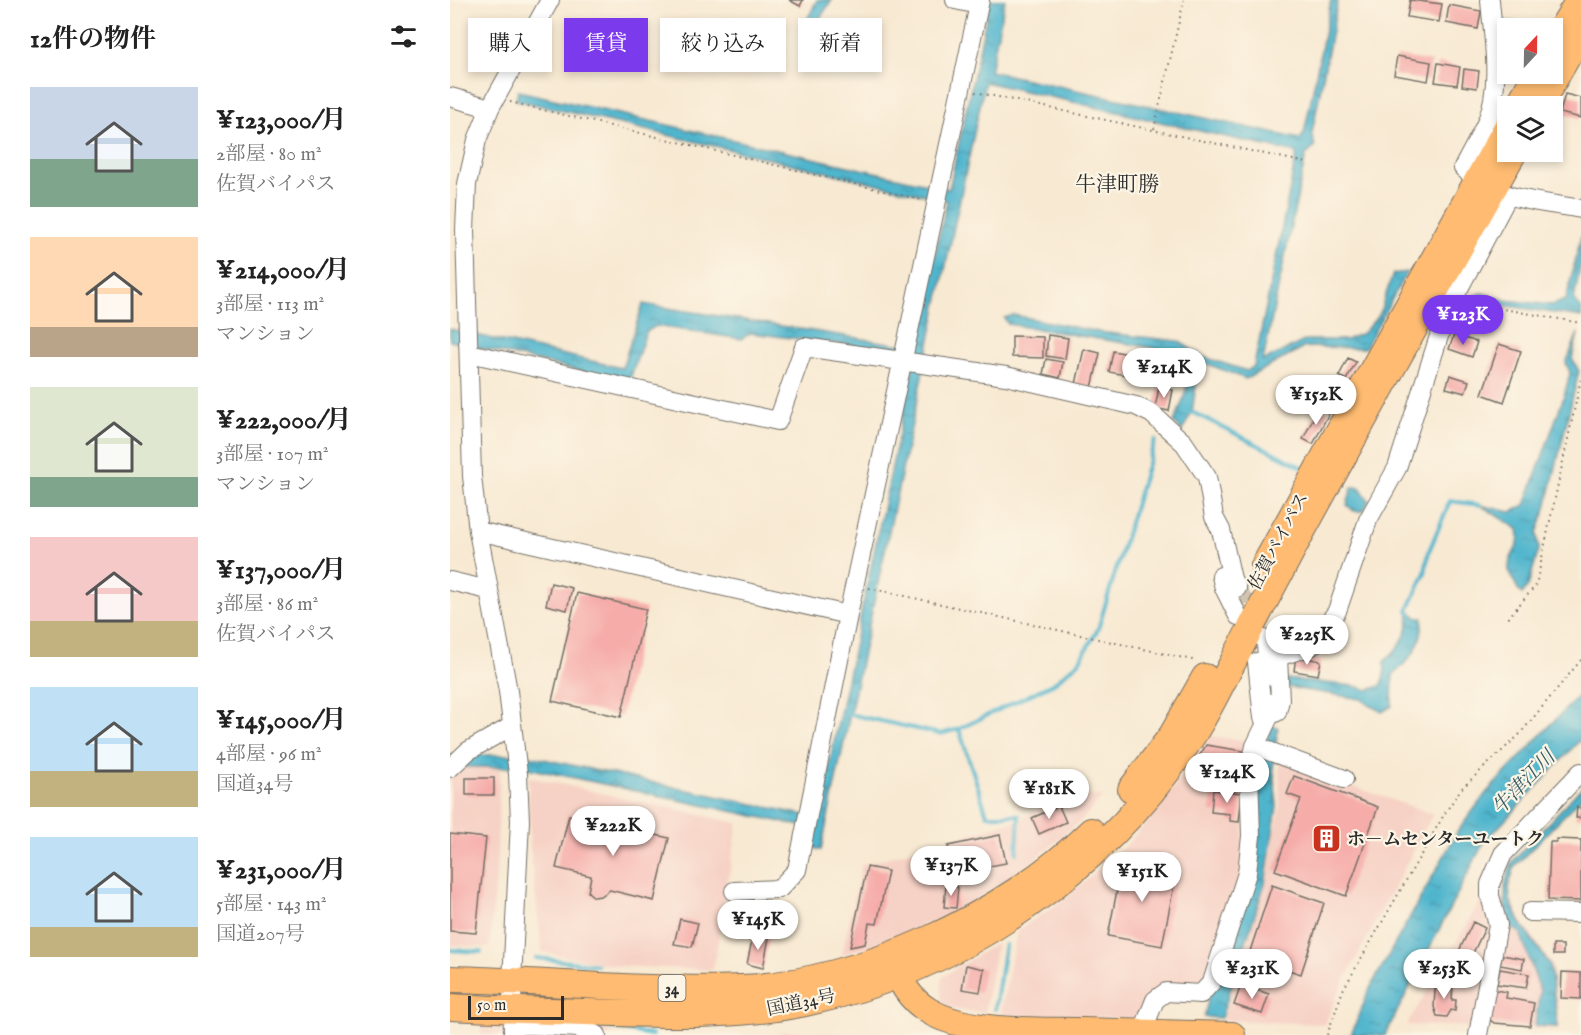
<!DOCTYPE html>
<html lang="ja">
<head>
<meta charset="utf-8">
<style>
  :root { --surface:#fff; --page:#f2f2f2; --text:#222; --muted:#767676; --accent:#7c3aed }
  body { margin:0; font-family:"IM FELL English","Noto Serif JP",serif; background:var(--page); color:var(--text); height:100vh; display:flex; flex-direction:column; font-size:22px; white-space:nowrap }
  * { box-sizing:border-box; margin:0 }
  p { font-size:20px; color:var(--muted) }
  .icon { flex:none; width:33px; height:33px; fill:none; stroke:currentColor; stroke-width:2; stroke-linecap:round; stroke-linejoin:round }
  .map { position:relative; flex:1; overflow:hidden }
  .sheet { display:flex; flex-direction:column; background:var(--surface); width:450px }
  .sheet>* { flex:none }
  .guide { position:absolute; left:18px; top:18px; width:570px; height:54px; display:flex; gap:12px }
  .needle { width:39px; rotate:22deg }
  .tools { position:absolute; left:1047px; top:18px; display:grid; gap:12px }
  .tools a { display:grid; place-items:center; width:66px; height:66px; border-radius:0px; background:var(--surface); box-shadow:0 3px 9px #0003; font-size:30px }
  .scale { position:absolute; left:18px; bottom:15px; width:96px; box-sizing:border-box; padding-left:6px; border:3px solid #2b2b2b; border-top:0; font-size:16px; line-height:21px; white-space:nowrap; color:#2b2b2b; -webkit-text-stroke:4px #fcf5e5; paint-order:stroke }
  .price { position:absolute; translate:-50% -51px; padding:0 14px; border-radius:21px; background:#fff; color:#222; font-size:20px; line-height:39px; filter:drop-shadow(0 2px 3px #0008) }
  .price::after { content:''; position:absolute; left:50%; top:36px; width:18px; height:14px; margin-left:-9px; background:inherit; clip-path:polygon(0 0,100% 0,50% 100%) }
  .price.current { background:var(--accent); color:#fff }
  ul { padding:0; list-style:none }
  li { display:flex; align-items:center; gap:18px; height:150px; padding:0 30px }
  li span { display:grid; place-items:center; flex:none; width:168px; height:120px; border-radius:0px; color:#555 }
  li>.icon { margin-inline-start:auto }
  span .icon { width:72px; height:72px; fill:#fffc; stroke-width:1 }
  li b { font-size:26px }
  h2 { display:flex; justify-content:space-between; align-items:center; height:72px; padding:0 30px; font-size:26px }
  .chip { padding:0 21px; border-radius:0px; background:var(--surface); box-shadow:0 3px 9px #0003; font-size:21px; line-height:54px }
  .chip.current { background:var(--accent); color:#fff }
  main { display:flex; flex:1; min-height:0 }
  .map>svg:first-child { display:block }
</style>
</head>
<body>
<main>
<section class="sheet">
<h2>12件の物件<svg class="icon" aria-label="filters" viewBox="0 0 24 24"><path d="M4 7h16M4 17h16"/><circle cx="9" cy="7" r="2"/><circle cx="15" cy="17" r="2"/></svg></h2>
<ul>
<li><span style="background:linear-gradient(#c9d6e8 60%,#7fa58c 0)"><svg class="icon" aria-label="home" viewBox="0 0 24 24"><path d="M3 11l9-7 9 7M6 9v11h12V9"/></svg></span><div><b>¥123,000/月</b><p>2部屋 · 80 m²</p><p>佐賀バイパス</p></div></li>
<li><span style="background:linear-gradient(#ffd9b3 75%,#b9a48a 0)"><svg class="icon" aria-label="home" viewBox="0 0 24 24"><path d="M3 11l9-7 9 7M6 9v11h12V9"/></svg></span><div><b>¥214,000/月</b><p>3部屋 · 113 m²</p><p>マンション</p></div></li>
<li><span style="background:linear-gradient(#dfe7d0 75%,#7fa58c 0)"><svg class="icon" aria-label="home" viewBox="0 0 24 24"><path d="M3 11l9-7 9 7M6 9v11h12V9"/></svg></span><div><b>¥222,000/月</b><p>3部屋 · 107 m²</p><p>マンション</p></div></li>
<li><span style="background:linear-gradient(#f6c9c9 70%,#c2b280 0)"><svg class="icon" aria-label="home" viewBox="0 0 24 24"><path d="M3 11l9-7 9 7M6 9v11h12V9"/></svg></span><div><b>¥137,000/月</b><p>3部屋 · 86 m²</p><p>佐賀バイパス</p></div></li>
<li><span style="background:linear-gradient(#bfe0f5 70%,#c2b280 0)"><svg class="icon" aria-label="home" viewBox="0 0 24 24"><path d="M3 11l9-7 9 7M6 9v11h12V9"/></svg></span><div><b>¥145,000/月</b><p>4部屋 · 96 m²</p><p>国道34号</p></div></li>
<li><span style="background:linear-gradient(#bfe0f5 75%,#c2b280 0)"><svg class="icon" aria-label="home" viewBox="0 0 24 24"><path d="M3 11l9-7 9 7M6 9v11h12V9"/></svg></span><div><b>¥231,000/月</b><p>5部屋 · 143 m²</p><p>国道207号</p></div></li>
</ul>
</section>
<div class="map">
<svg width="1131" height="1035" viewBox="0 0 1131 1035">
  <defs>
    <pattern id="water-ripples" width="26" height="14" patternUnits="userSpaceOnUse" patternTransform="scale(1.5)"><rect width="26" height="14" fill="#4fb5cd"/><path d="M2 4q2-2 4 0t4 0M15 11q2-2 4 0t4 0" fill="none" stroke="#4293a7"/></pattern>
  </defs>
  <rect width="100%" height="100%" fill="#fcf5e5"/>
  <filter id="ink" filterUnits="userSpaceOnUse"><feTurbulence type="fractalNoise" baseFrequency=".0167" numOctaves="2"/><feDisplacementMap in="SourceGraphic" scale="12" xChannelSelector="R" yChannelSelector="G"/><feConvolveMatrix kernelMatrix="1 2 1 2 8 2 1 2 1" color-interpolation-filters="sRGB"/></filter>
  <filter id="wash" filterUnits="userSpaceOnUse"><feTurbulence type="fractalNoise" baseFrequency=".008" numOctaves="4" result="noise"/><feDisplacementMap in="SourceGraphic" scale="24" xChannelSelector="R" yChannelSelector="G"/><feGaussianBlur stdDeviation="1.35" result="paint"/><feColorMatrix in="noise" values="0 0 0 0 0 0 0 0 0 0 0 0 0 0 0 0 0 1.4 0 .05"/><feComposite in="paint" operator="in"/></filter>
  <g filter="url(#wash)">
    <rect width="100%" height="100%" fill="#f8e9d2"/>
    <!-- built -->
    <path fill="#f6d1c5" d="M760 736 800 741 790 877 756 980 744 987 716 988 693 1018 550 1016 567 931 616 898 674 847 708 810Z
      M829 761 983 814 891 987 875 1024 773 1020 816 883 830 807Z
      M0 767H50L46 882 39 948 0 945Z
      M78 777 288 823 263 970 168 966 92 952 80 848Z
      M609 796H653L633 819 572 870 515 906 444 939 392 955 412 865 571 819Z
      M1035 893 1062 900 1071 920 1103 965 1110 1029 957 1025Z
      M547 943 535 1012 506 1010 491 1002 492 977Z
      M32 1021 129 1024 170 1035H30Z
      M332 1032 422 1035H332Z"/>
    <!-- water -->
    <path fill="url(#water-ripples)" stroke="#3d707c" stroke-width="1.5" d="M367 0H382L361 32 356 30V22Z
      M540 0H555L540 71 850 139 854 134 881 0H888L862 133 865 147 856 155 813 361 856 340H896L913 333 929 315 943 274 957 272 915 348 855 347 796 379 755 363 749 367 742 412 732 431 724 422C734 401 741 378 740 354L558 324 554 318 564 315 649 332 728 341 754 357 797 371 804 366 847 153 535 82 371 850 361 847 365 829 73 767H0V755H75L368 818 465 357 461 353 301 333 291 339 206 326 196 332 179 382 0 341V329L172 368 193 304 458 346 466 342 497 200 66 100 68 91 499 189Z
      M1051 21 1096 26 1094 28H1058L1057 32 1050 29Z
      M1131 236V261L1124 300 1131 308V317L1051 305 1034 298 1017 303V299L1032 293 1055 300 1102 305 1116 300Z
      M1128 333 1122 359 1129 371 1096 508 1087 533 1089 549 1078 586 1072 594 1068 590C1066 581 1058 577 1059 567 1059 552 1072 550 1068 529L1030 505 1061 512 1075 505 1114 396 1120 373 1116 363Z
      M902 487H910L919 501 913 511H904L897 505Z
      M958 610 968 618H973C972 646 963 657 943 675L942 706 932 712 911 699 837 687V679L904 686 919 690 932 685 935 669 934 662C949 648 962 631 958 610Z
      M1128 696 1131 698V739L1033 844 935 1035H901L919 990 1008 831 1037 792Z
      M822 726 828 728 823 767 827 806 815 883 771 1018 754 1017 760 992 805 868 809 812 806 771Z
      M1131 788V798L1065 866 1059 885 1060 900 1070 922 1100 965 1108 1027 1085 1026 1090 991 1070 932 1062 928 1055 906V884L1062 862Z"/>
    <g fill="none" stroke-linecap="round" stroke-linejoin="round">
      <!-- stream -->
      <path stroke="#4fb5cd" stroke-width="4" d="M742 412 854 468
        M961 615 958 610 975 573 979 551 1000 501 1030 505
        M399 714 490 734 509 729 604 683 629 662 648 629 705 440
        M509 729 537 815H569L567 853
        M0 950 31 952
        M86 958 147 965
        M545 1009 555 945
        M150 1025 202 1035"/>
    </g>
    <g id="blocks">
      <!-- building -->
      <path fill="#f6adaa" d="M339 0H353L350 6Z
        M960 0 992 4 989 22 957 17Z
        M999 5 1031 11 1028 29 996 23Z
        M1052 36 1058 38V57L1052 55Z
        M947 56 981 62 978 81 944 75Z
        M988 63 1010 67 1007 85 985 82Z
        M1014 69 1029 71 1027 88 1012 86Z
        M1115 94 1131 98V118L1110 113Z
        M598 335 618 338 615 359 596 356Z
        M1004 335 1027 342 1022 357 999 349Z
        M562 336 593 337V358L562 357Z
        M1049 344 1071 351 1054 402 1032 394Z
        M634 349 650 353 642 388 626 384Z
        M663 351 695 357 691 378 659 372Z
        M698 355 733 361 728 385 693 378Z
        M898 358 906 362 896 380 889 376Z
        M596 359 613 362 610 378 593 374Z
        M1000 375 1019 381 1015 393 996 388Z
        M709 387 723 390 719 411 705 408Z
        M869 407 879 413 863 444 853 439Z
        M101 583 122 588 117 610 96 605Z
        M127 593 196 609 171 717 102 701Z
        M846 656 871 661 868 675 844 671Z
        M756 745 794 751 789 776 742 768Z
        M844 776 928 807 896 896 825 870 851 799 837 794Z
        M16 778H44V795H16Z
        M763 790 792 793 789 822 780 821V814L761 812Z
        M609 806 616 822 589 834 582 818Z
        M1127 807 1131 808V818H1126Z
        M119 815 219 838 204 901 160 890 151 896 144 897 138 892 141 876 106 868Z
        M0 834 36 838 26 933 0 931Z
        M550 835 556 863 503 873 498 846Z
        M1106 839 1131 840V901L1098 900 1100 842H1106Z
        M673 860 727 871 712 946 658 936Z
        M417 867 438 871 427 924 419 923 415 944 400 947Z
        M496 885 508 887 506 908 494 907Z
        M822 885 874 903 851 974 798 957Z
        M282 900 315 901 314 924 281 923Z
        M230 919 248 923 242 947 224 944Z
        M1023 922 1035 928 1021 957 1009 951Z
        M303 935 319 938 313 968 297 964Z
        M1103 945H1113V955H1103Z
        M1052 955 1074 959 1072 969 1050 965Z
        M516 965 534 969 530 992 512 989Z
        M998 965 1010 967 1009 977 997 976Z
        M1050 969 1079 974 1076 988 1047 984Z
        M1112 972 1131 973V999L1111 998Z
        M990 982 1003 984 1002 1000H1006L1005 1011 1001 1010 997 1017 987 1016 984 1007 985 990Z
        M791 985 819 994 812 1014 784 1005Z
        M1045 990 1057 992 1056 998 1084 1003 1080 1026 1044 1023 1039 1019Z"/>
    </g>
  </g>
  <g filter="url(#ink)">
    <use href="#blocks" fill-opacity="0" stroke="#736e65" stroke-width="1.5"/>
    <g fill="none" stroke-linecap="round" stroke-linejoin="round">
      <!-- minor-tunnel -->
      <path stroke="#cfc3b1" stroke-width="18" stroke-dasharray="18 9" stroke-linecap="butt" d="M787 588 808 628"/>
      <defs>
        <path id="minor" d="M505 0 529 5
          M1040 0C1043 39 1052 84 1037 121 1030 137 1021 152 1013 168 1046 201 1087 201 1131 209
          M0 97 40 108
          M19 353 328 421 354 347 556 376 686 406 702 414 734 443 757 477 764 517 771 530 782 579 787 588
          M28 531 398 615 530 0
          M771 576 774 588 788 616
          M0 581 38 590
          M814 639 816 643 818 676
          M807 662 813 718
          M820 715 827 712 830 700 828 657 862 646 887 611 918 520 947 468 997 311 1058 196
          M805 746 894 779
          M0 768 18 751 62 726
          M284 891 329 889 347 870 398 615
          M1080 912 1131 913
          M64 1024 128 1028 147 1035
          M63 1035 62 981 70 821 68 774 58 691 28 531 22 476 15 230 17 184 27 140 40 108 100 0
          M691 1035 705 1000 716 992 751 994 762 982 797 873 801 836 799 771 805 746 820 715V703
          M1028 1035 1048 925 1040 896V884L1053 854 1131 772"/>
        <path id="highway" d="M1102 44 1129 0
          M1068 106 1086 74
          M1089 106 1131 33
          M814 566 1058 125
          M681 789 722 735 755 677
          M443 961C450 982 459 999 479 1011 517 1034 588 1030 632 1031 682 1032 732 1034 782 1035
          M0 979C97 981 194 992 291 988 410 983 556 915 641 831
          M0 1007C55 1010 111 1011 166 1013 230 1015 292 1016 355 1003 512 970 656 870 743 735 758 712 770 686 783 662 806 617 830 573 854 528 923 402 993 276 1064 152"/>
      </defs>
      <!-- minor casing -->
      <use href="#minor" stroke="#736e65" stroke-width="20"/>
      <!-- highway casing -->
      <use href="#highway" stroke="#736e65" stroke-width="28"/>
      <!-- path -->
      <path stroke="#736e65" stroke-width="2" stroke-dasharray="1.5 4.5" stroke-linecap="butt" d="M525 92 857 163
        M60 102 472 200
        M704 129 734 0
        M1024 295 1031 305 1131 323
        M419 588 747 661
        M1058 618 1086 585 1131 379
        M877 1035 893 990 995 813 1011 789 1069 735 1131 660"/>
      <!-- minor -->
      <use href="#minor" stroke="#fff" stroke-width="18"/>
      <!-- highway -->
      <use href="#highway" stroke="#febb71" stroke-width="26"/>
    </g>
  </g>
  <!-- icons -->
  <defs>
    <symbol id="building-square" viewBox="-11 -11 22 22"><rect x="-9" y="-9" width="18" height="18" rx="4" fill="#c8321e" stroke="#fcf5e5"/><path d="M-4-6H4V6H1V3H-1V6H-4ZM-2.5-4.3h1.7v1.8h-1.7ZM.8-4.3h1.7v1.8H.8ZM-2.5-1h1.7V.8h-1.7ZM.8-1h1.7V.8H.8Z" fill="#fff"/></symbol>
  </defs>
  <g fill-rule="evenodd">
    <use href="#building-square" x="860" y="822" width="33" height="33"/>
  </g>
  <g text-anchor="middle" stroke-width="4.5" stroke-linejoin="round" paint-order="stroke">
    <!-- shield labels -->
    <rect fill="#fcf5e5" stroke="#6a6863" stroke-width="1.5" x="208.5" y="975" width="27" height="26" rx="4.5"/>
    <g font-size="16" font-weight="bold" fill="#2b2b2b">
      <text x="222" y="994">34</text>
    </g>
    <!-- street labels -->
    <g font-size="18" fill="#2b2b2b" stroke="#fcf5e5">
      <text transform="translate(828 541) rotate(-62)" y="6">佐賀バイパス</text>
      <text transform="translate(351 1002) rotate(-12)" y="6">国道34号</text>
    </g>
    <!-- poi labels -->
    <g font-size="18" font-weight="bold" fill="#2b2b2b" stroke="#fcf5e5" text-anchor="start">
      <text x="897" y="845">ホ－ムセンターユートク</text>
    </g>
    <!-- water labels -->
    <g font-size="20" font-style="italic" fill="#385b64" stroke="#fcf5e5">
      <text transform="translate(1073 782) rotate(-46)" y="7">牛津江川</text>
    </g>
    <!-- quarter labels -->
    <g font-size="21" fill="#2b2b2b" stroke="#fcf5e5">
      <text x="667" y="191">牛津町勝</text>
    </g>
  </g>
</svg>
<div class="tools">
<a><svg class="needle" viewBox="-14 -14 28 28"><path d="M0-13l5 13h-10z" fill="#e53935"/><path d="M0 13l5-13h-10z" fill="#767676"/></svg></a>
<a><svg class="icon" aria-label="layers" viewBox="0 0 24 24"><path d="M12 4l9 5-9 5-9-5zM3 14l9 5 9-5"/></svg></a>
</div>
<div class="scale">50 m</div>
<b class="price current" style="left:1013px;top:346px">¥123K</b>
<b class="price" style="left:714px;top:399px">¥214K</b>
<b class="price" style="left:866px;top:426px">¥152K</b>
<b class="price" style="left:857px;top:666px">¥225K</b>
<b class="price" style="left:777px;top:804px">¥124K</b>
<b class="price" style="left:599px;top:820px">¥181K</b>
<b class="price" style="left:163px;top:857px">¥222K</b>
<b class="price" style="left:501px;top:897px">¥137K</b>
<b class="price" style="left:692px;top:903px">¥151K</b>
<b class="price" style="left:308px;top:951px">¥145K</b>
<b class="price" style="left:802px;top:1000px">¥231K</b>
<b class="price" style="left:994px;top:1000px">¥253K</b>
<div class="guide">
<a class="chip">購入</a>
<a class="chip current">賃貸</a>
<a class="chip">絞り込み</a>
<a class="chip">新着</a>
</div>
</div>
</main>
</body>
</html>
